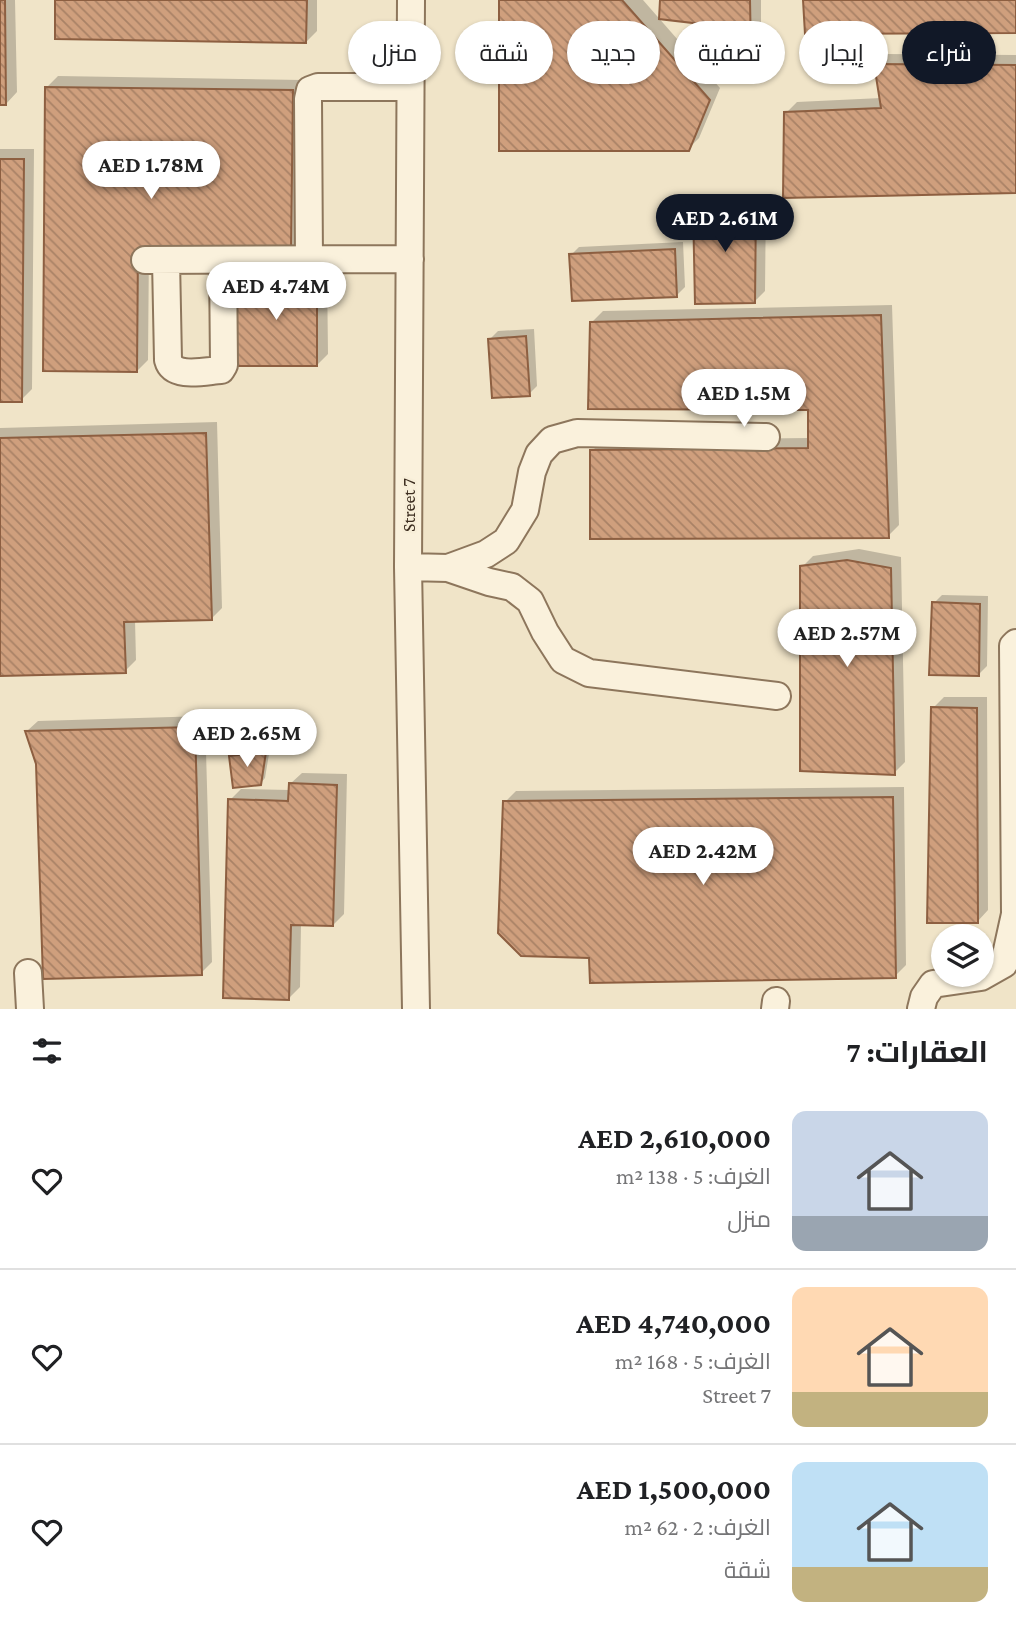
<!DOCTYPE html>
<html lang="ar">
<head>
<meta charset="utf-8">
<style>
  :root { --surface:#fff; --page:#f2f2f2; --text:#202124; --muted:#757577; --line:#e0e0e0; --accent:#111827 }
  body { margin:0; font-family:"Crimson Pro",Cairo,serif; background:var(--page); color:var(--text); direction:rtl; height:100vh; display:flex; flex-direction:column; font-size:26px; white-space:nowrap }
  * { box-sizing:border-box; margin:0 }
  p { font-size:23px; color:var(--muted) }
  .icon { flex:none; width:38px; height:38px; fill:none; stroke:currentColor; stroke-width:2; stroke-linecap:round; stroke-linejoin:round }
  .map { position:relative; height:1009px; overflow:hidden; direction:ltr }
  .drawer { display:flex; flex-direction:column; background:var(--surface); flex:1 }
  .drawer>* { flex:none }
  .top-card { position:absolute; left:21px; top:21px; width:975px; height:63px; direction:rtl; display:flex; gap:14px }
  .fabs { position:absolute; left:931px; top:924px; display:grid; gap:14px }
  .fabs a { display:grid; place-items:center; width:63px; height:63px; border-radius:50%; background:var(--surface); box-shadow:0 2px 5px #0004; font-size:35px }
  .price { position:absolute; translate:-50% -60px; padding:0 16px; border-radius:24px; background:#fff; color:#222; font-size:23px; line-height:46px; filter:drop-shadow(0 2px 4px #0008) }
  .price::after { content:''; position:absolute; left:50%; top:42px; width:21px; height:16px; margin-left:-10px; background:inherit; clip-path:polygon(0 0,100% 0,50% 100%) }
  .price.on { background:var(--accent); color:#fff }
  ul { padding:0; list-style:none }
  li { display:flex; align-items:center; gap:21px; height:175px; padding:0 28px }
  li+li { border-top:2px solid var(--line) }
  li span { display:grid; place-items:center; flex:none; width:196px; height:140px; border-radius:14px; color:#555 }
  li>.icon { margin-inline-start:auto }
  span .icon { width:84px; height:84px; fill:#fffc; stroke-width:1 }
  li b { font-size:30px }
  h2 { display:flex; justify-content:space-between; align-items:center; height:84px; padding:0 28px; font-size:30px }
  .pill { padding:0 24px; border-radius:32px; background:var(--surface); box-shadow:0 2px 5px #0004; font-size:24px; line-height:63px }
  .pill.on { background:var(--accent); color:#fff }
  .map>svg:first-child { display:block }
</style>
</head>
<body>
<div class="map">
<svg width="1016" height="1009" viewBox="0 0 1016 1009">
  <defs>
    <pattern id="building-back-hatch" width="6" height="6" patternUnits="userSpaceOnUse" patternTransform="scale(1.75)"><rect width="6" height="6" fill="#cf9f7d"/><path d="M-1 5l2 2M0 0l6 6M5-1l2 2" fill="none" stroke="#a98266"/></pattern>
  </defs>
  <rect width="100%" height="100%" fill="#f0e4c8"/>
  <!-- shadow -->
  <path fill="#0003" d="M0 0H15L17 92 6 104H0Z
    M57 0H317V31L306 42Z
    M501 0H643L720 88 699 138 688 149Z
    M662 0H761V39L750 50Z
    M886 54 1016 55V191L786 113 797 102 881 98 875 65Z
    M58 76 303 80 301 237 290 249 149 246 148 360 137 371 47 87Z
    M0 149H34L32 389 21 400H0Z
    M766 195 765 291 754 302 694 207 706 196Z
    M683 242 685 287 677 295 571 255 579 247Z
    M248 269H327L328 354 317 365 237 280Z
    M892 305 899 525 888 536 592 451 603 440 810 438V409L592 322 603 311Z
    M534 329 537 386 529 394 490 339 498 331Z
    M217 422 222 608 211 619 135 620 136 660 125 671 0 674V428Z
    M859 549 901 557 905 762 894 773 802 567 813 556Z
    M942 595 988 596 987 666 979 674 934 603Z
    M944 697H987L988 910 977 922 933 708Z
    M205 716 212 962 201 973 38 763 27 731 38 721Z
    M270 748 265 778 260 784 231 757 236 752Z
    M302 773 347 774 344 914 333 925 301 924 300 987 289 998 230 800 241 789 290 790V784Z
    M904 787 906 965 895 976 590 956 505 802 516 791Z"/>
  <!-- building -->
  <path fill="url(#building-back-hatch)" stroke="#8d5f41" stroke-width="2" d="M0 0H5L6 105H0Z
    M55 0H307L306 43 55 39Z
    M499 0H622L710 100 689 151H499Z
    M660 0H750L751 52 700 44 701 24 659 19Z
    M803 0H1016V33L805 34Z
    M874 64 1016 65V193L783 198 784 112 881 108Z
    M45 87 293 90 291 250 138 248 137 372 43 371Z
    M0 159H24L22 402H0Z
    M756 205 755 303 695 304 693 206Z
    M675 249 677 297 572 301 569 254Z
    M235 279H317V366H235Z
    M881 315 889 538 590 539V450L808 448V410L588 409 590 322Z
    M526 336 530 396 492 398 488 339Z
    M206 433 212 620 124 622 126 673 0 676V438Z
    M847 560 891 568 895 775 800 771V566Z
    M932 602 980 604 979 676 929 675Z
    M931 707 977 708 978 923H927Z
    M195 727 202 975 43 979 36 764 25 731Z
    M266 752 261 785 233 788 229 756Z
    M289 783 337 785 333 926 291 925 289 1000 223 998 228 799 288 801Z
    M893 797 896 978 590 983 589 958 521 956 498 933 503 801Z"/>
  <g fill="none" stroke-linecap="round" stroke-linejoin="round">
    <defs>
      <path id="minor" d="M411 0 408 567 416 1009
        M145 260 410 259
        M166 260 168 360C173 379 205 371 221 370L224 365 223 260
        M309 260 308 99 310 90 318 87H410
        M408 567 448 568 486 554 506 541 525 510 532 472 539 454 552 440 577 433 766 437
        M448 568 489 582 512 587 530 601 545 632 563 660 589 673 777 696
        M28 973 30 1009
        M775 1009 776 1001
        M921 1009 924 997 933 984 981 977 1004 964 1015 914 1013 646 1016 643"/>
    </defs>
    <!-- minor casing -->
    <use href="#minor" stroke="#8d765c" stroke-width="30"/>
    <!-- minor -->
    <use href="#minor" stroke="#faf1dc" stroke-width="26"/>
  </g>
  <g text-anchor="middle" stroke-width="5" stroke-linejoin="round" paint-order="stroke">
    <!-- street labels -->
    <g font-size="18" fill="#3d2e20" stroke="#f7eed8">
      <text transform="translate(409 505) rotate(-90)" y="6">Street 7</text>
    </g>
  </g>
</svg>
<div class="fabs">
<a><svg class="icon" aria-label="layers" viewBox="0 0 24 24"><path d="M12 4l9 5-9 5-9-5zM3 14l9 5 9-5"/></svg></a>
</div>
<b class="price" style="left:151px;top:201px">AED 1.78M</b>
<b class="price on" style="left:725px;top:254px">AED 2.61M</b>
<b class="price" style="left:276px;top:322px">AED 4.74M</b>
<b class="price" style="left:744px;top:429px">AED 1.5M</b>
<b class="price" style="left:847px;top:669px">AED 2.57M</b>
<b class="price" style="left:247px;top:769px">AED 2.65M</b>
<b class="price" style="left:703px;top:887px">AED 2.42M</b>
<div class="top-card">
<a class="pill on">شراء</a>
<a class="pill">إيجار</a>
<a class="pill">تصفية</a>
<a class="pill">جديد</a>
<a class="pill">شقة</a>
<a class="pill">منزل</a>
</div>
</div>
<section class="drawer">
<h2>العقارات: 7<svg class="icon" aria-label="filters" viewBox="0 0 24 24"><path d="M4 7h16M4 17h16"/><circle cx="9" cy="7" r="2"/><circle cx="15" cy="17" r="2"/></svg></h2>
<ul>
<li><span style="background:linear-gradient(#c9d6e8 75%,#9aa5b1 0)"><svg class="icon" aria-label="home" viewBox="0 0 24 24"><path d="M3 11l9-7 9 7M6 9v11h12V9"/></svg></span><div><b>AED 2,610,000</b><p>الغرف: 5 · 138 m²</p><p>منزل</p></div><svg class="icon" aria-label="heart" viewBox="0 0 24 24"><path d="M12 20l-8-8c-3-5 5-10 8-4 3-6 11-1 8 4z"/></svg></li>
<li><span style="background:linear-gradient(#ffd9b3 75%,#c2b280 0)"><svg class="icon" aria-label="home" viewBox="0 0 24 24"><path d="M3 11l9-7 9 7M6 9v11h12V9"/></svg></span><div><b>AED 4,740,000</b><p>الغرف: 5 · 168 m²</p><p>Street 7</p></div><svg class="icon" aria-label="heart" viewBox="0 0 24 24"><path d="M12 20l-8-8c-3-5 5-10 8-4 3-6 11-1 8 4z"/></svg></li>
<li><span style="background:linear-gradient(#bfe0f5 75%,#c2b280 0)"><svg class="icon" aria-label="home" viewBox="0 0 24 24"><path d="M3 11l9-7 9 7M6 9v11h12V9"/></svg></span><div><b>AED 1,500,000</b><p>الغرف: 2 · 62 m²</p><p>شقة</p></div><svg class="icon" aria-label="heart" viewBox="0 0 24 24"><path d="M12 20l-8-8c-3-5 5-10 8-4 3-6 11-1 8 4z"/></svg></li>
</ul>
</section>
</body>
</html>
